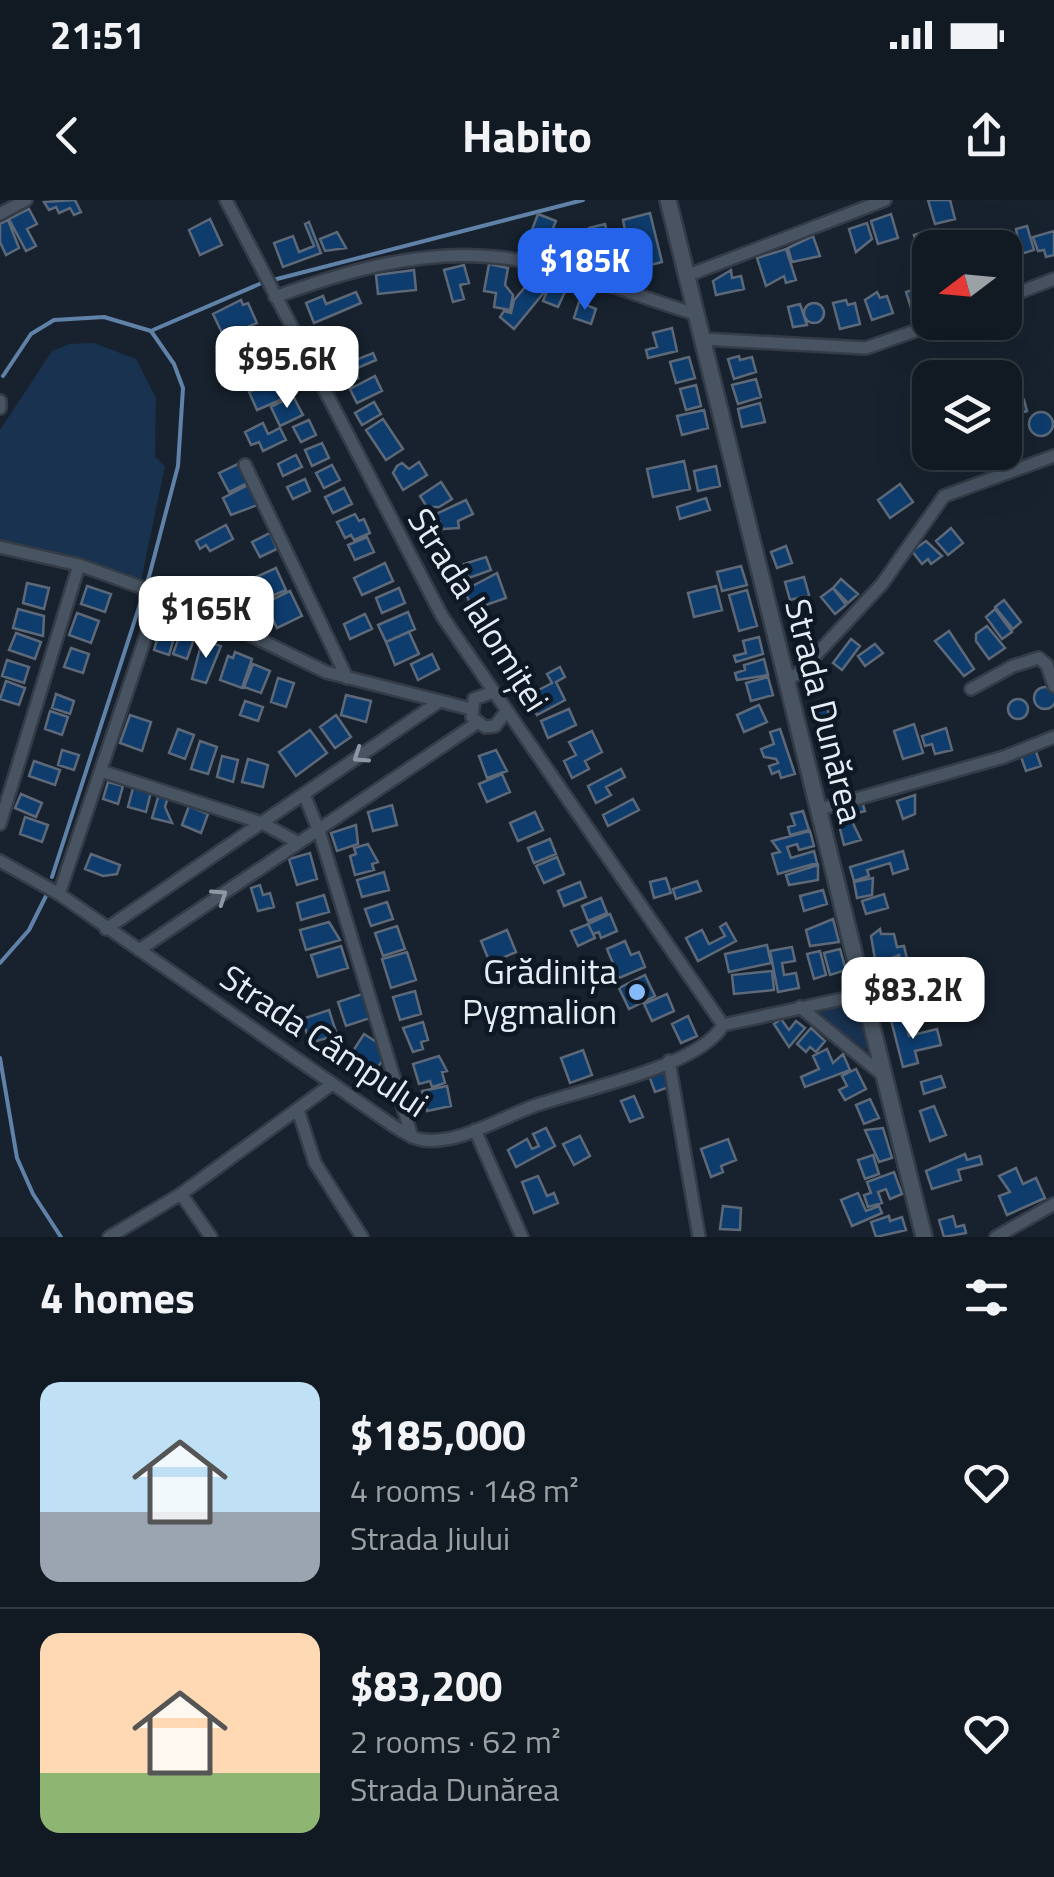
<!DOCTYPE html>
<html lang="en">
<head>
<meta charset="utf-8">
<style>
  :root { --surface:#111a22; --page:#1e272f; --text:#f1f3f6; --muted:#9ca1a5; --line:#303840; --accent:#2563eb }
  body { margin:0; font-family:"Titillium Web",sans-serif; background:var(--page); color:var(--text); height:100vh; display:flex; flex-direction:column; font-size:38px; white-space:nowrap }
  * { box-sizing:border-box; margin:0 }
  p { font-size:32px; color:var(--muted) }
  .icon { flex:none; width:55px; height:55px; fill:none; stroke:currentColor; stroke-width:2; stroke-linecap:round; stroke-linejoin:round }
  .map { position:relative; height:1037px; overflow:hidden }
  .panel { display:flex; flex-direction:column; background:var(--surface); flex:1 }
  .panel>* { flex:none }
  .needle { width:65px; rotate:254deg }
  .controls { position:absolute; left:912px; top:30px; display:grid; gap:20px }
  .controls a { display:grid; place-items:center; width:110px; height:110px; border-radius:20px; background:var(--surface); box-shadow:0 10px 40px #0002,0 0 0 2px var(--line); font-size:50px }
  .price { position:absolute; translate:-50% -85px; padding:0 22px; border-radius:20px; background:#fff; color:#222; font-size:32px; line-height:65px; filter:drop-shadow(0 2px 5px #0008) }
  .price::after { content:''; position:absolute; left:50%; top:60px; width:30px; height:22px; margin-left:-15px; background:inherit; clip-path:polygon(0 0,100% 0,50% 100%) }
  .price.selected { background:var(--accent); color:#fff }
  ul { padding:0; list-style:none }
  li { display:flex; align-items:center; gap:30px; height:250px; padding:0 40px }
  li+li { border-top:2px solid var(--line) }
  li span { display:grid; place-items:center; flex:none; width:280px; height:200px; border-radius:20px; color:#555 }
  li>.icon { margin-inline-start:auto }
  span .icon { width:120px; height:120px; fill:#fffc; stroke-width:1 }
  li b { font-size:42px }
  h2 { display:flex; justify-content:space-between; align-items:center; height:120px; padding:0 40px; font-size:42px }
  .status { display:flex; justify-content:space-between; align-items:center; height:70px; padding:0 50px; background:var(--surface); direction:ltr }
  .status svg { height:28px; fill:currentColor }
  header { display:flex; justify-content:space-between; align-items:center; height:130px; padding:0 40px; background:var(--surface); font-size:45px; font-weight:700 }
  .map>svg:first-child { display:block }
</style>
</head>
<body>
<div class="status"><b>21:51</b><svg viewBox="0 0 49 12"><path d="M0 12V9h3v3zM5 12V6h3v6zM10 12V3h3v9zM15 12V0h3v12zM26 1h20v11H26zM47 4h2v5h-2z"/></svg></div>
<header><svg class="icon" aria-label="back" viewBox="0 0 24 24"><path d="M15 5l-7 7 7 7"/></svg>Habito<svg class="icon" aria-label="share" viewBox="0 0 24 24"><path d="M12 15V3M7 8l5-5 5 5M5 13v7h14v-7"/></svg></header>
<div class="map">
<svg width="1054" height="1037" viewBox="0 0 1054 1037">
  <rect width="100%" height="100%" fill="#17222e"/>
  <!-- green -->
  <path fill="#18324f" d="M94 143 136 159 156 198 155 257 165 266 141 381 0 342V230L52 151 69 144Z
    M846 801 861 810 870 843 866 850 819 816 820 810Z"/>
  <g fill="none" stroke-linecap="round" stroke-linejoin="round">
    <!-- stream -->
    <path stroke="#6182a8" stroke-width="4" d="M273 80 583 0
      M153 130 264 82
      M3 176 31 134 54 120 104 117 151 131 174 164 183 188 178 266 150 373 52 677
      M0 763 29 730 46 696
      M0 858 17 958 33 994 61 1037"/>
  </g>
  <!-- building -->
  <path fill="#0e3c6d" stroke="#5d6978" stroke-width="2.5" d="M75 0 81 12 74 15 70 8 59 13 56 7 49 10 44 2Z
    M928 0H950L955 19 935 24Z
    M29 9 37 24 27 29 36 46 26 51 9 19Z
    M650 13 662 62 635 69 633 60 619 64 614 43 627 40 623 20Z
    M538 14 556 21 545 47 528 40Z
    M891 14 898 38 878 44 871 21Z
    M210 19 222 45 200 55 189 30Z
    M8 20 19 48 6 55 0 42V24Z
    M309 22 321 53 283 67 274 43 293 36 299 52 314 46 305 24Z
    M867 23 872 39 856 52 849 29Z
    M605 24 611 48 595 52 589 28Z
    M1027 26 1034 50 1021 54 1016 29Z
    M929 30 935 46 919 51 914 35Z
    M1054 31V55L1046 57 1044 50 1038 51 1033 37Z
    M337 32 346 48 325 51 320 39Z
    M813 36 820 56 792 62 788 48Z
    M786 49 796 80 786 83 784 76 766 86 757 58Z
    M489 64 508 68 505 85 513 95 510 110 494 107 496 93 484 91Z
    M464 65 469 83 460 85 464 99 453 102 444 70Z
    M414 70 416 90 378 94 376 75Z
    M731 70 732 78 741 76 744 89 716 95 713 81Z
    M532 79 546 90 514 129 500 117 504 111 511 113 514 100Z
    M552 79 568 85 558 107 543 101Z
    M921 87 927 106 912 111 906 92Z
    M356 92 361 103 314 123 306 103 323 96 326 104Z
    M877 92 880 98 887 96 893 113 872 120 865 100Z
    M241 100 243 105 248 103 257 123 224 137 213 114Z
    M846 100 848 105 855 103 860 124 840 129 833 103Z
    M579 102 596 109 591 124 574 118Z
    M804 113a10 10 0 1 1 20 0a10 10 0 1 1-20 0Z
    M800 104 807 125 793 127 788 107Z
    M260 128 269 148 242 159 234 139Z
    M672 128 677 151 648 158 646 150 657 147 653 133Z
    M345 141 349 152 343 155 345 161 332 167 324 149Z
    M265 149 272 165 243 174 237 161Z
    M373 153 376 160 355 169 358 178 340 186 333 169Z
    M739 156 740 160 752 157 756 172 734 179 728 159Z
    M689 157 695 178 676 183 670 162Z
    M375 176 382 191 357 203 350 189Z
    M280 179 287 197 257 210 249 192Z
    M756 179 761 197 738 204 732 185Z
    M696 185 701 206 686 210 680 189Z
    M293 196 303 215 280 226 271 207Z
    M1024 200 1027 211 1016 214 1018 222 1008 226 1005 208Z
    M374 202 381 214 362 225 355 213Z
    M760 203 765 222 742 227 738 209Z
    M704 210 708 228 682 235 677 216Z
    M1029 224a12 12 0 1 1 24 0a12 12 0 1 1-24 0Z
    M383 219 403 249 386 260 366 230Z
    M309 220 316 235 301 242 293 227Z
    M263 223 268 234 280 228 286 240 263 251 259 242 251 245 245 232Z
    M322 243 329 258 312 266 305 250Z
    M296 255 302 267 283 276 278 264Z
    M684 261 690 289 653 297 647 269Z
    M419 262 427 275 403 290 393 273 397 266 402 263 409 269Z
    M240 263 249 282 229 292 219 273Z
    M332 265 340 280 324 288 316 273Z
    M716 266 720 286 698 291 694 271Z
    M305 279 310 291 293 299 287 287Z
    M441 282 452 299 439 307H427L420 296Z
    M250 284 260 304 231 315 223 298Z
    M900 284 913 302 890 318 878 300Z
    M344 288 352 304 333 313 325 297Z
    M706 298 710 310 680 319 677 307Z
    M466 300 473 314 458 321 459 328 443 329 436 314Z
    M355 314 359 321 364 319 370 333 354 340 351 335 345 338 337 322Z
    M226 325 233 339 210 351 206 345 200 349 196 341Z
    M951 328 963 343 948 355 936 341Z
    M270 333 277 349 260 357 252 342Z
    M367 337 374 352 355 360 348 345Z
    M926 341 942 356 931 364 928 359 922 364 912 351Z
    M786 346 792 363 777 368 771 352Z
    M486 357 491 370 469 378 464 364Z
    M385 363 393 381 362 395 354 378Z
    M741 366 747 385 722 391 717 372Z
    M276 368 286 390 260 401 253 384 259 382 256 377Z
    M497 373 506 398 472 410 465 390Z
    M804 377 809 395 790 400 785 382Z
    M841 379 858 394 848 403 833 388Z
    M27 383 49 388 44 409 23 403Z
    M87 386 111 394 105 412 81 404Z
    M716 386 722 410 694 417 688 393Z
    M399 388 405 403 382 413 376 398Z
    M833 388 846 405 835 414 821 397Z
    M747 390 757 426 739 431 729 395Z
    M290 391 302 416 277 428 265 403Z
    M1004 400 1021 422 1013 429 995 407Z
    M18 409 44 416 43 436 13 428Z
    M995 409 1012 432 1002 439 986 417Z
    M408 412 415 429 386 442 378 425Z
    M77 413 99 421 91 443 69 435Z
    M365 414 372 429 350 439 344 424Z
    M161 426 176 431 169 455 154 450Z
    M987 426 1005 448 989 459 976 441V434Z
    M181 431 195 436 187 459 173 454Z
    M949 431 974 469 964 476 935 441Z
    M409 432 419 454 395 465 386 442Z
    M16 433 41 442 35 459 9 450Z
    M759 437 763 454 736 462 734 456 746 453 743 441Z
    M851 439 860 446 842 470 833 463Z
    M202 441 221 446 206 483 192 479Z
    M875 444 883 453 865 466 858 456Z
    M71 448 89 454 83 473 64 467Z
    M235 452 252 459 242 488 220 480 228 456 233 458Z
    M432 454 439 469 418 480 411 464Z
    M764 459 768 475 737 480 735 473 745 470 744 465Z
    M7 460 29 467 24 483 2 476Z
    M253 464 270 471 261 493 244 487Z
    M560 467 565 477 556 482 565 500 537 515 527 496 552 483 547 474Z
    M768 477 773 495 751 501 746 483Z
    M278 478 294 483 286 507 271 502Z
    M6 481 25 488 19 505 0 499Z
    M1034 498a11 11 0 1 1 22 0a11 11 0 1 1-22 0Z
    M56 494 74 501 70 514 52 508Z
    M346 495 371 501 366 522 341 515Z
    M1008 509a10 10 0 1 1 20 0a10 10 0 1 1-20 0Z
    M245 501 263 507 258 521 240 515Z
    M759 505 767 522 744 532 737 515Z
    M827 507 837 543 829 545 821 543 812 511Z
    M569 509 576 525 548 538 541 521Z
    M50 511 68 517 62 535 45 529Z
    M130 515 151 522 142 551 120 543Z
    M336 515 351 537 335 548 320 527Z
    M914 524 923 553 903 559 894 531Z
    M946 528 952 550 935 554 932 544 925 546 922 536Z
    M178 529 194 535 185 559 169 553Z
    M780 529 795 574 781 578 779 571 772 574 769 566 778 563 776 559 764 557 761 549 774 544 770 532Z
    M310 530 327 553 296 576 279 552Z
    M592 531 602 552 585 561 589 569 572 578 564 561 576 555 569 542Z
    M200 541 217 547 208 574 191 569Z
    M1035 549 1041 566 1026 571 1020 554Z
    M62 550 79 555 74 570 58 565Z
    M496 550 507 571 487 578 479 556Z
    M222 556 238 560 233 582 217 577Z
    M248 559 268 565 263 587 242 582Z
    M34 561 60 570 55 585 29 576Z
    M621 569 625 577 606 587 611 595 596 603 588 586Z
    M502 574 510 592 487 602 479 584Z
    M108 582 123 586 118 604 103 599Z
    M133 588 151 592 146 612 128 607Z
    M21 594 42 603 36 617 15 608Z
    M159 594 168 597 165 607 172 623 152 618Z
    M915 595V614L903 619 897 601Z
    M633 599 639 610 608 626 603 615Z
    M862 602 865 611 849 615 861 640 844 645 835 609Z
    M392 605 397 625 373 631 368 612Z
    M189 606 208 614 201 633 182 625Z
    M803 611 809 630 790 635 788 627 795 625 791 614Z
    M535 612 543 630 518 641 510 623Z
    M25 617 48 625 42 642 20 634Z
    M356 625 358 644 337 651 331 633Z
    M810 631 814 646 799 650 797 644 787 647 791 658 814 651 817 663 778 674 772 654 780 652 772 641Z
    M550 639 556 654 534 663 528 648Z
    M368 644 378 662 372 664 374 670 355 675 350 656 356 654 354 648Z
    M903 651 908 669 893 674 890 663 867 670 869 676 854 681 850 667Z
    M310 653 317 679 297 685 289 659Z
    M91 654 120 665 117 674 103 676 85 669Z
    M557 657 564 674 544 683 536 666Z
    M818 665V680L789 685 786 675Z
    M384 672 389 690 362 697 357 680Z
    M666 678 671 693 654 698 650 682Z
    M873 678 872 695 857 698 854 682Z
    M697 681 701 691 676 699 673 689Z
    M580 682 586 697 564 706 558 691Z
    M260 685 263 695 270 693 274 707 258 711 251 688Z
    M823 690 827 704 804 711 800 696Z
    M884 694 888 708 866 714 862 701Z
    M324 695 329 712 301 720 297 703Z
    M601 698 607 713 588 721 582 706Z
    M387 702 393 719 371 726 365 709Z
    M610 714 617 731 601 738 599 732 593 734 588 724Z
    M833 719 839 742 810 746 806 730Z
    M329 722 340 740 306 750 300 730Z
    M726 723 736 741 698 761 686 738 702 730 709 744 725 736 720 727Z
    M588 724 595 738 578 746 571 731Z
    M397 726 405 749 383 756 375 733Z
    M880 729 881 734H894L897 747 904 746 908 763 901 765 899 755 876 765 871 736Z
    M507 730 516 752 490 763 481 741Z
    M625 741 631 755 639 752 645 767 619 778 607 749Z
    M767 745 771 763 729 772 725 754Z
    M341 746 348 768 318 777 311 755Z
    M792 747 795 761 782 763 784 775 796 773 799 788 778 792 770 751Z
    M840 749 846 770 830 775 824 753Z
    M820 751 826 775 814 779 807 754Z
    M407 752 416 780 391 788 382 759Z
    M908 763 914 773 923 772 924 783 880 787 878 768Z
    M772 771 774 790 734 794 732 775Z
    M645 775 655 796 629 809 619 788Z
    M415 791 421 814 400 820 393 797Z
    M896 793 898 799 911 796 914 807 890 814 885 798Z
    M362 794 370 818 346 826 338 802Z
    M667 794 674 811 652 821 644 804Z
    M329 810 337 835 310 843 302 819Z
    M688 816 697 836 681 843 672 824Z
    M904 817 909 836 937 829 941 845 915 851 918 863 903 867 891 820Z
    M781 819 789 830 796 821 805 828 789 847 774 824Z
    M423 822 428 840 421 842 423 849 413 852 403 828Z
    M811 828 825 841 816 852 810 847 806 852 797 844Z
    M364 834 378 843 383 860 372 875 361 870 353 851Z
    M827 849 833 863 843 854 850 870 805 887 801 877 819 869 813 856Z
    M583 850 592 875 570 883 561 858Z
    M439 856 447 871 442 872 445 883 432 887 430 881 419 884 413 864Z
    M666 866 672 886 655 892 648 873Z
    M856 869 866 889 845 900 839 890 847 886 842 876Z
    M941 876 945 887 924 894 921 882Z
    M447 886 451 906 427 911 422 891Z
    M634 896 643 917 630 922 621 901Z
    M870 899 879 918 864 924 856 905Z
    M934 906 946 935 930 941 920 911Z
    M546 928 555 946 516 967 508 950 527 939 532 949 539 946 533 934Z
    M883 928 892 958 879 962 865 930Z
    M580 936 590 956 574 965 563 944Z
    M728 939 736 960 721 966 723 972 711 977 701 949Z
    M965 954 967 960 980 956 982 964 958 970 961 980 932 989 926 971Z
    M873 955 879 974 865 979 858 960Z
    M1016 968 1023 984 1036 978 1045 998 1007 1015 999 996 1010 992 999 976Z
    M894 972 902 994 890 999 886 989 878 992 882 1003 868 1007 864 995 871 993 867 982Z
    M538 976 547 996 554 993 558 1003 534 1013 522 982Z
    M858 993 866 1011 879 1006 882 1013 852 1026 841 1000Z
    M723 1006 741 1008 740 1030 720 1029Z
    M889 1016 890 1021 902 1017 906 1030 876 1037 871 1022Z
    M953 1016 956 1027 964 1025 966 1033 944 1037 939 1020Z"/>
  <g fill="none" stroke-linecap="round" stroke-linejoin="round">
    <defs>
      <path id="minor" d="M226 0 442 416 723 825
        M0 14 26 0
        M686 76 885 0
        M275 97C343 72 421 49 495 57 562 63 631 95 696 114
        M1005 98 1054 79
        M702 139 866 148 941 122
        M0 201V208
        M245 265 347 478
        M0 347 79 365 180 401 326 472 471 509
        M785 482 801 471 882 384 944 296 1054 256
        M971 489 1013 466 1039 458 1047 465 1054 486
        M493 492 474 499 472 517 485 527 495 526 506 512
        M101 571 262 623 299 643
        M304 594 320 634 412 937
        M817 610 1004 557 1054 537
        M0 624 79 365
        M0 661 59 694 395 927C404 932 413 939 423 940 460 944 500 918 534 906 578 890 700 867 723 825
        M59 694 160 394
        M106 729 440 501
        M139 750 477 523
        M800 807 884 876
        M723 825 865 794
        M669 861 699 1037
        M298 910 315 963 362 1037
        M475 930 522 1037
        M181 994 211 1037
        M109 1037 181 994 332 884
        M996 1037 1054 1004"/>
      <path id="tertiary" d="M668 0 924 1037"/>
    </defs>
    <!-- minor casing -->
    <use href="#minor" stroke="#343c47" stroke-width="16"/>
    <!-- tertiary casing -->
    <use href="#tertiary" stroke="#343c47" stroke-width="20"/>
    <!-- minor -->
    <use href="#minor" stroke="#485462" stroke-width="11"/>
    <!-- tertiary -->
    <use href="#tertiary" stroke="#485462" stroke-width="15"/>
  </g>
  <!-- one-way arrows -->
  <defs><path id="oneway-chevron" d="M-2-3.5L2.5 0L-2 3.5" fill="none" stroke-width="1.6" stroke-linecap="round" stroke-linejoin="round" transform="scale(2.5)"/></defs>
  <g stroke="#8e98a4">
    <use href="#oneway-chevron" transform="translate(360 556) rotate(146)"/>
    <use href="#oneway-chevron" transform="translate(220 696) rotate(-34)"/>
  </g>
  <!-- markers -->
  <circle fill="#85bbfb" stroke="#0e1824" stroke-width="4" cx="637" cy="792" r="10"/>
  <g text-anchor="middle" stroke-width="9" stroke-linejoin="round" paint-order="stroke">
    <!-- street labels -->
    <g font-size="35" fill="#e4ecf4" stroke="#0e1824">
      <text transform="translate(478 410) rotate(58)" y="12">Strada Ialomiței</text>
      <text transform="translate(824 511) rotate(76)" y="12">Strada Dunărea</text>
      <text transform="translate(324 841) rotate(34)" y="12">Strada Câmpului</text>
    </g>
    <!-- poi labels -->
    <g font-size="35" fill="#e4ecf4" stroke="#0e1824" text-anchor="end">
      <text x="617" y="784">Grădinița<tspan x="617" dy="40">Pygmalion</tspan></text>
    </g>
  </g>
</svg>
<div class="controls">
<a><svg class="needle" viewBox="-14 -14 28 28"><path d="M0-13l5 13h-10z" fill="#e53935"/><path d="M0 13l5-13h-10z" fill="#9ca1a5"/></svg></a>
<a><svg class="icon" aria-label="layers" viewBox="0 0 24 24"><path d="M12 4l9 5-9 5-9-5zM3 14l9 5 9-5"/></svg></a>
</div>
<b class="price selected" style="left:585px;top:113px">$185K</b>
<b class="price" style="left:287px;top:211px">$95.6K</b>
<b class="price" style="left:206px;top:461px">$165K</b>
<b class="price" style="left:913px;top:842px">$83.2K</b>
</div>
<section class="panel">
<h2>4 homes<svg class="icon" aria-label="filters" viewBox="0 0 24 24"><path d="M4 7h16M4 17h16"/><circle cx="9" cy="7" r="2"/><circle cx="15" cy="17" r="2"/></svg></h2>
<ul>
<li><span style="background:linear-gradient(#bfe0f5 65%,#9aa5b1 0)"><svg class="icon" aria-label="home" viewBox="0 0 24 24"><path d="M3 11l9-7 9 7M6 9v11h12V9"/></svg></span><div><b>$185,000</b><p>4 rooms · 148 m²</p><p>Strada Jiului</p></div><svg class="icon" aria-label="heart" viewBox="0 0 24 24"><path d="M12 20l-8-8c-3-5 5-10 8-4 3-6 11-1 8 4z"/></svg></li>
<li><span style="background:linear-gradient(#ffd9b3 70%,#8fb573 0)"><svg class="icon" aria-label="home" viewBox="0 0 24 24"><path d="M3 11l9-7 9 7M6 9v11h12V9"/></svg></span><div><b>$83,200</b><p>2 rooms · 62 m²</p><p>Strada Dunărea</p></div><svg class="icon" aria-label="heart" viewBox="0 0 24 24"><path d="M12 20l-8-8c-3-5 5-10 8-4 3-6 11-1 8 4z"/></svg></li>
</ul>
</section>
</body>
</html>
